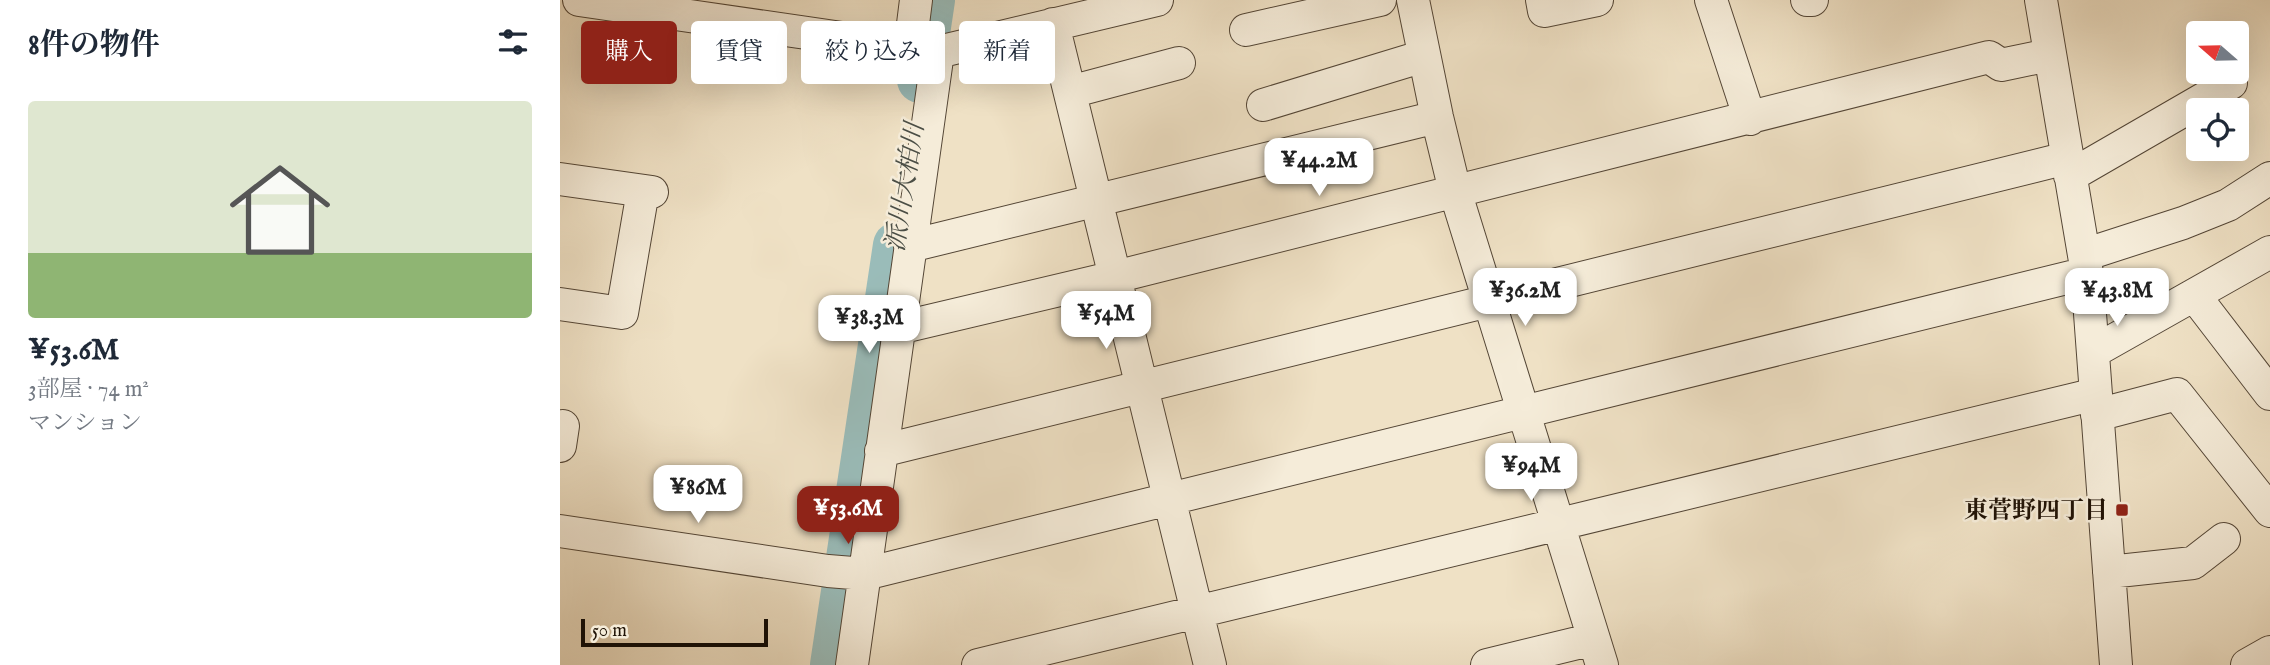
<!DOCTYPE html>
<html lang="ja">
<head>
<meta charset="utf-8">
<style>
  :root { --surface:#fff; --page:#f2f2f3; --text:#1f2937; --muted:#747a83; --line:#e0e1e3; --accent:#8f2418 }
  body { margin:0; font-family:"IM FELL English","Noto Serif JP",serif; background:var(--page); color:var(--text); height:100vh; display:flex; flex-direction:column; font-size:26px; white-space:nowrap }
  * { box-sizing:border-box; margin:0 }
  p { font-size:23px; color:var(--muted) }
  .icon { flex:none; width:38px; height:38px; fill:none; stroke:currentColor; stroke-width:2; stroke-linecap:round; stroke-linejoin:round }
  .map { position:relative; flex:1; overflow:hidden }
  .side { display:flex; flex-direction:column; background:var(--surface); width:560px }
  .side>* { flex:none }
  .banner { position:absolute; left:21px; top:21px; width:665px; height:63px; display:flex; gap:14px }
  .needle { width:46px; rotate:290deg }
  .fabs { position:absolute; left:1626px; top:21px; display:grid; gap:14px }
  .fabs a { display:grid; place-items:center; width:63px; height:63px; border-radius:7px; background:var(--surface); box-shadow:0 7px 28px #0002; font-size:35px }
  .scale { position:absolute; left:21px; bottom:18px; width:187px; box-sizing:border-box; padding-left:7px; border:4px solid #201306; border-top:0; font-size:19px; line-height:24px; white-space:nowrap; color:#201306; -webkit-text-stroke:5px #f5ecd9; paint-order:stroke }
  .price { position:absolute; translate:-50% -60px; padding:0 16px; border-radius:14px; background:#fff; color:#222; font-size:23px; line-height:46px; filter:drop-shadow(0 2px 4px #0008) }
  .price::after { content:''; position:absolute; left:50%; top:42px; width:21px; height:16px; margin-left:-10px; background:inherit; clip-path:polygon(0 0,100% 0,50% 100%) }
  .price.current { background:var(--accent); color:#fff }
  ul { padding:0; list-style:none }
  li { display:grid; align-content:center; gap:14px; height:371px; padding:0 28px }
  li+li { border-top:2px solid var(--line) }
  li span { display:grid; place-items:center; height:217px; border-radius:7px; color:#555 }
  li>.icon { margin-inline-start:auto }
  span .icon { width:126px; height:126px; fill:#fffc; stroke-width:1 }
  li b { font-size:30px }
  h2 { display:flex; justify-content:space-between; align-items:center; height:84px; padding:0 28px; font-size:30px }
  .pill { padding:0 24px; border-radius:7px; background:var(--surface); box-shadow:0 7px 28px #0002; font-size:24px; line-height:63px }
  .pill.current { background:var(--accent); color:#fff }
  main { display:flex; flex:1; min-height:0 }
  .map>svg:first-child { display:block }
</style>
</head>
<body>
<main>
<section class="side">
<h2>8件の物件<svg class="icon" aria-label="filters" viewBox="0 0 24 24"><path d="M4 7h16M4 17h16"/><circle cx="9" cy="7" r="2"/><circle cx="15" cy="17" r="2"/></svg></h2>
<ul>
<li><span style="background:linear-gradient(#dfe7d0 70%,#8fb573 0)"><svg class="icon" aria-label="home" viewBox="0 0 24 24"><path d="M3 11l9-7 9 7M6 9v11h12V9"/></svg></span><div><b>¥53.6M</b><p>3部屋 · 74 m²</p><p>マンション</p></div></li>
</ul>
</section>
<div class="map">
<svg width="1710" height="665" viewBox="0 0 1710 665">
  <rect width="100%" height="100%" fill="#efe1c5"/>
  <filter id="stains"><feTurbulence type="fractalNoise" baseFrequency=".00286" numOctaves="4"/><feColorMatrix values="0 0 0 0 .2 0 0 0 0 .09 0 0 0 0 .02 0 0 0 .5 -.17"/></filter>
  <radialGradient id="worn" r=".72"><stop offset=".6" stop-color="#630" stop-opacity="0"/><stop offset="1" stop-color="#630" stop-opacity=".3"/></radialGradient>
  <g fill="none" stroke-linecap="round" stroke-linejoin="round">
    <!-- river -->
    <path stroke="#9abcb9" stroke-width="46" d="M360 80 372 0
      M273 665 336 245"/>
    <defs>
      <path id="minor" d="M19 0 378 52 597 0
        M853 0 877 117 895 191 1042 665
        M982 0 984 11 1037 0
        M1151 0 1190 119
        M1247 0H1252
        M1481 0 1527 273 1556 665
        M493 24 650 665
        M686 30 820 0
        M350 48 356 0
        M510 92 619 63
        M703 105 864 56
        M1510 176 1671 83
        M0 179 92 192
        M350 246 877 117
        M1524 255 1623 223 1668 205 1710 178
        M1634 295 1710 394
        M0 304 62 313 83 191
        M339 328 555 277 1429 57 1441 65 1489 55
        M1533 352 1710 252
        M1537 415 1617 394 1710 511
        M0 446 3 426
        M321 451 1507 158
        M0 531 268 571 305 574 1527 273
        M1549 572 1633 563 1664 539
        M292 665 378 52
        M418 665 1536 394
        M927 665 1034 639
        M1687 665 1710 652"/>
    </defs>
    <!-- minor casing -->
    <use href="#minor" stroke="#544636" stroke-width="34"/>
    <!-- minor -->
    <use href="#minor" stroke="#f5ecd9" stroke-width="32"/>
  </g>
  <!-- markers -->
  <rect fill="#8f2418" stroke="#f5ecd9" stroke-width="2.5" x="1555" y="503" width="14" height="14" rx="3.5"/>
  <g text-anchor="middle" stroke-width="5" stroke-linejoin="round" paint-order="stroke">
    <!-- poi labels -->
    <g font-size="24" font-weight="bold" fill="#201306" stroke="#f5ecd9" text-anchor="end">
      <text x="1548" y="518">東菅野四丁目</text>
    </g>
    <!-- water labels -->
    <g font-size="26" font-style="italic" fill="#4b4e45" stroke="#f5ecd9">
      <text transform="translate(344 187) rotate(-81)" y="9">派川大柏川</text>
    </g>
  </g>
  <rect width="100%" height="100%" filter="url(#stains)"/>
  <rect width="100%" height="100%" fill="url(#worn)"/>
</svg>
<div class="fabs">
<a><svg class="needle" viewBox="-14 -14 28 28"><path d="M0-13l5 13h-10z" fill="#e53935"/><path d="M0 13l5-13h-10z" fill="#747a83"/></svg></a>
<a><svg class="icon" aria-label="locate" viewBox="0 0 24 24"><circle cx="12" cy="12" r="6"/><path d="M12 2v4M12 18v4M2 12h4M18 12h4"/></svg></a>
</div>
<div class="scale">50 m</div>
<b class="price" style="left:759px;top:198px">¥44.2M</b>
<b class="price" style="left:965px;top:328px">¥36.2M</b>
<b class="price" style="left:1557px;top:328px">¥43.8M</b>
<b class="price" style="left:546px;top:351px">¥54M</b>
<b class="price" style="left:309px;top:355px">¥38.3M</b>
<b class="price" style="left:971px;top:503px">¥94M</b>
<b class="price" style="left:138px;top:525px">¥86M</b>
<b class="price current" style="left:288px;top:546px">¥53.6M</b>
<div class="banner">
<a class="pill current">購入</a>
<a class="pill">賃貸</a>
<a class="pill">絞り込み</a>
<a class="pill">新着</a>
</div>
</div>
</main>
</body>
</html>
